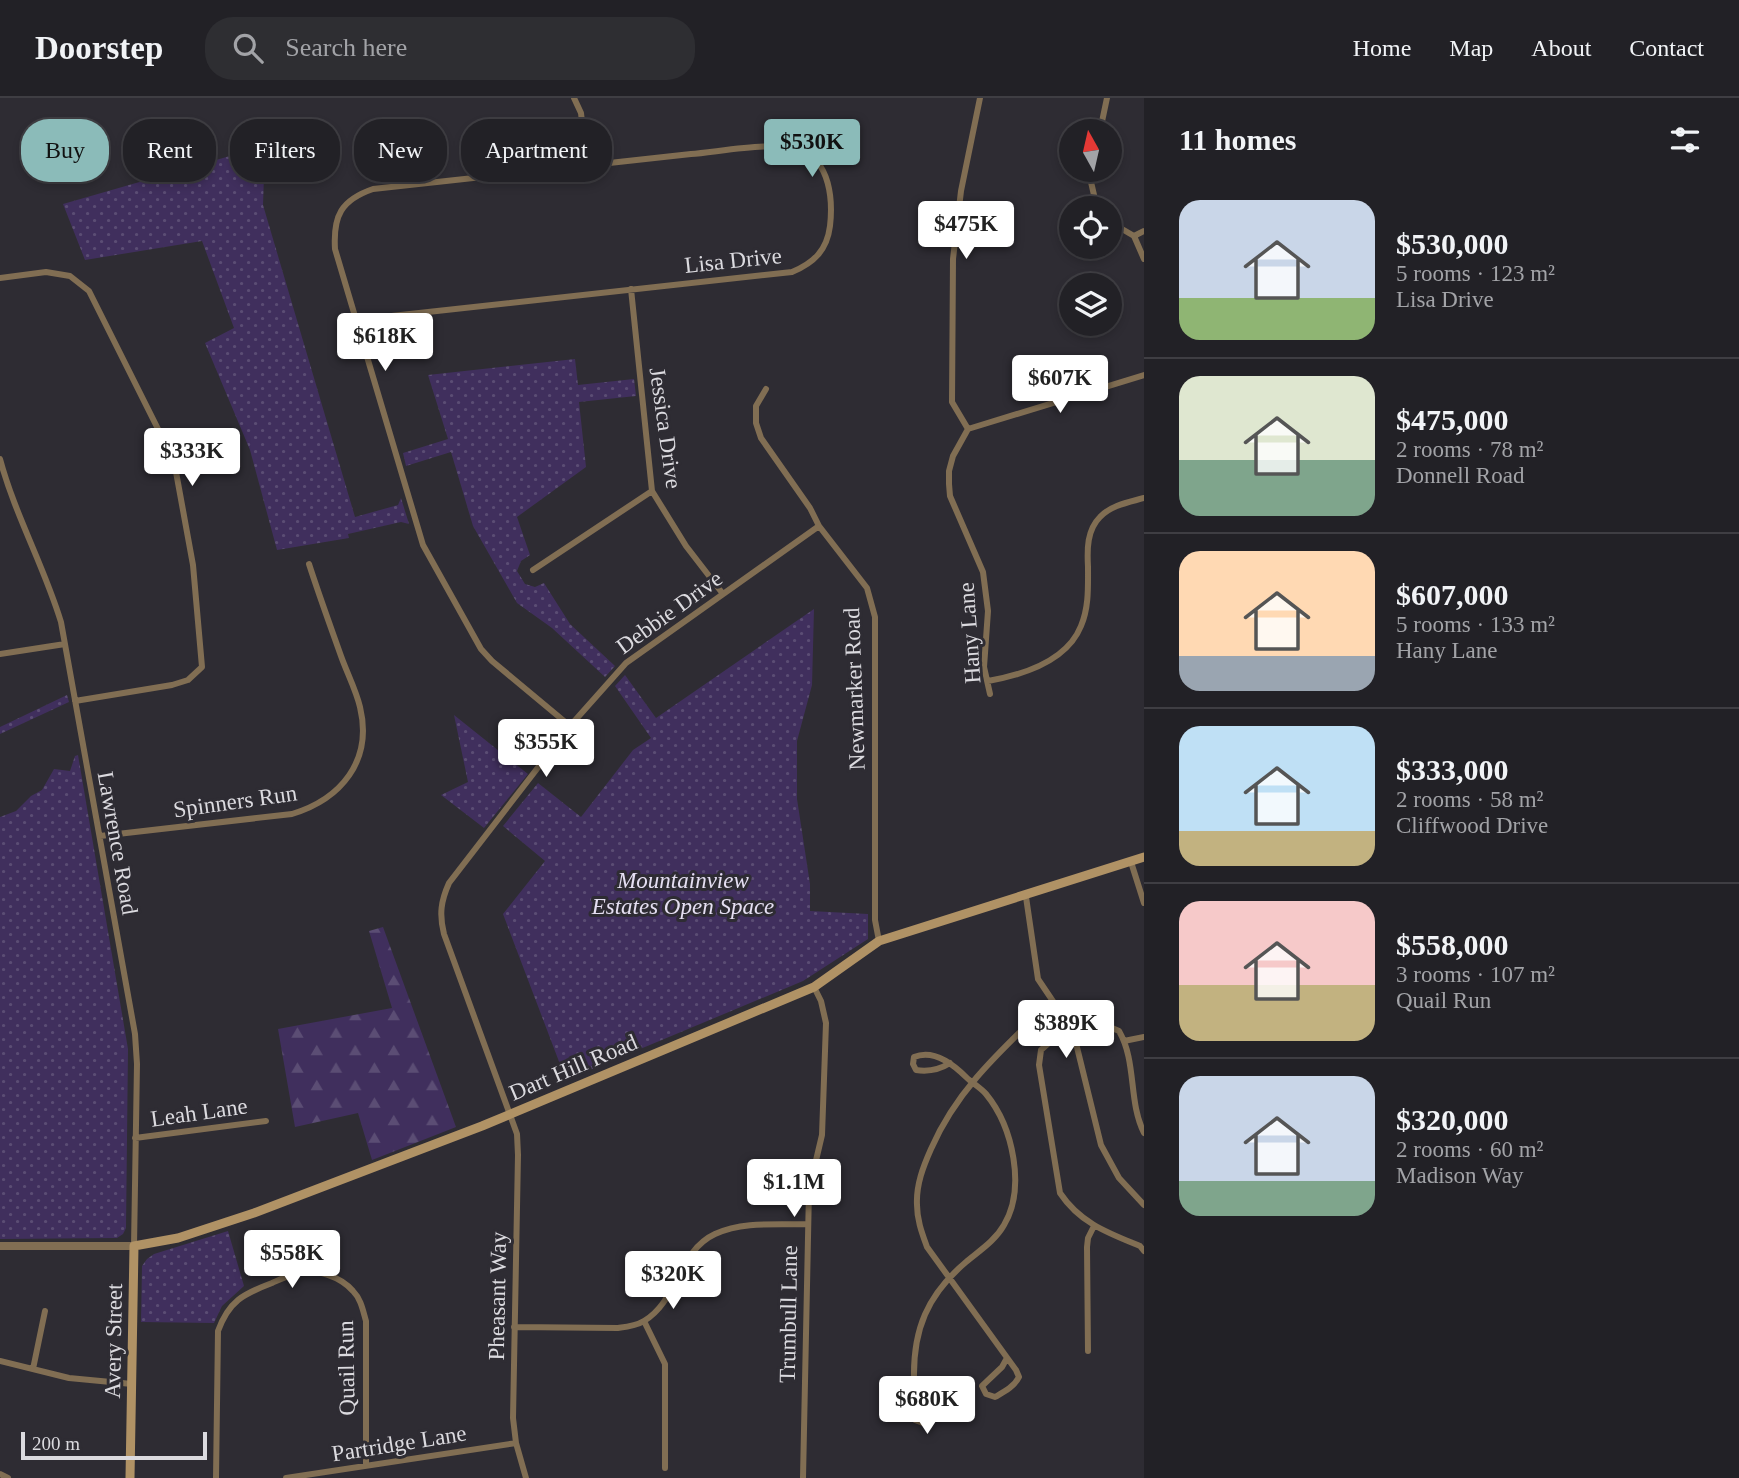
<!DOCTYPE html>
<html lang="en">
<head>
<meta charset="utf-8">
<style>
  :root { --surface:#222126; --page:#2e2e32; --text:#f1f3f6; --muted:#a2a3a7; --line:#3f3e43; --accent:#8bbbb9 }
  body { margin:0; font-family:"Times New Roman",serif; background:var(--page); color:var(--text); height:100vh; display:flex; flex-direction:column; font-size:26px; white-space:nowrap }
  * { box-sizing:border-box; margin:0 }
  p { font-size:23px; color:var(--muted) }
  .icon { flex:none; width:38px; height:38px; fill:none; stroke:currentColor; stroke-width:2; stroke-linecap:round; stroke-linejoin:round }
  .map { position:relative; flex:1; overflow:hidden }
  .side { display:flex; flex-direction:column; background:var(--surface); width:595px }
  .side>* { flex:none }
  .top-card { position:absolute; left:21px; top:21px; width:665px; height:63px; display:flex; gap:14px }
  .needle { width:46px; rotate:352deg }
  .tools { position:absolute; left:1059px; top:21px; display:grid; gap:14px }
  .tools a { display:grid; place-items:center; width:63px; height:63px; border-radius:50%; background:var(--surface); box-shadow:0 4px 10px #0003,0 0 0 2px var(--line); font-size:35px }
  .scale { position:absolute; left:21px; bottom:18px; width:186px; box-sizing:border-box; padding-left:7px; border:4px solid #dbdadf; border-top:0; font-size:19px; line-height:24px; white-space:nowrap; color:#dbdadf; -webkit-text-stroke:5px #2e2c33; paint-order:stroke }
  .price { position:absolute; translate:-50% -60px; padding:0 16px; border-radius:7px; background:#fff; color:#222; font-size:23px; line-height:46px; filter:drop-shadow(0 2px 4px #0008) }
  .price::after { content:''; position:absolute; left:50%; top:42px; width:21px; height:16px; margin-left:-10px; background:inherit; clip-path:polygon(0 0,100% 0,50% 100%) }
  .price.on { background:var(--accent); color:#111 }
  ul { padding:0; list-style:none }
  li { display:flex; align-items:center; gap:21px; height:175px; padding:0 35px }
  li+li { border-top:2px solid var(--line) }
  li span { display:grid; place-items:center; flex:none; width:196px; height:140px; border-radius:21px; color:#555 }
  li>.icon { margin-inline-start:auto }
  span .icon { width:84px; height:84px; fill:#fffc; stroke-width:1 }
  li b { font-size:30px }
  h2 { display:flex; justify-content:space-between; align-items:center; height:84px; padding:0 35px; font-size:30px }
  .chip { padding:0 24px; border-radius:28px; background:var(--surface); box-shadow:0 4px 10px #0003,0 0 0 2px var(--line); font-size:24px; line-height:63px }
  .chip.on { background:var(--accent); color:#111 }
  header { display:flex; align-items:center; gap:42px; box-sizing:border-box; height:98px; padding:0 35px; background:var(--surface); border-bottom:2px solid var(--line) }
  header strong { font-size:33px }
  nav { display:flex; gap:38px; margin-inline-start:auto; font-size:24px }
  .search { width:490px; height:63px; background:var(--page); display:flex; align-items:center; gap:18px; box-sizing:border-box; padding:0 24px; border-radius:28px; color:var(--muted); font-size:26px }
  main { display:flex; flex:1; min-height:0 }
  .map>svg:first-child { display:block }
</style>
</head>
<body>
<header>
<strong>Doorstep</strong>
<div class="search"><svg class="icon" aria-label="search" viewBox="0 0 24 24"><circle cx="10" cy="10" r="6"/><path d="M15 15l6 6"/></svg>Search here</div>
<nav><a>Home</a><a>Map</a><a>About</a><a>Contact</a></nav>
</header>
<main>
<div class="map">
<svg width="1144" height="1380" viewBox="0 0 1144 1380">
  <defs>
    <pattern id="green-dots" width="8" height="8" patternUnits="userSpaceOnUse" patternTransform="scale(1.75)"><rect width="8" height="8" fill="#402f5d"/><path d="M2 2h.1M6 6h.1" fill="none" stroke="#5b4d74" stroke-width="1.8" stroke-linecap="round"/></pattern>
    <pattern id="forest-firs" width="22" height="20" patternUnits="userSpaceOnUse" patternTransform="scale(1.75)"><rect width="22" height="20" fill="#402f5d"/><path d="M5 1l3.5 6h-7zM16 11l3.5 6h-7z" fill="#5b4d74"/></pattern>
  </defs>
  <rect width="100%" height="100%" fill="#2e2c33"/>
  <!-- green -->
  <path fill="url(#green-dots)" d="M265 48 263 107 355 419 398 407 401 400 409 426 401 424 348 436 349 440 277 452 250 352 205 245 234 230 202 143 85 162 63 106Z
    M575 261 578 287 634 281 636 298 579 304 586 369 517 419 530 457 521 463 517 473 525 486 535 489 544 485 570 526 615 568 605 579 552 530 517 505 473 428 451 354 406 368 403 355 448 341 428 277Z
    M814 511 812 587 797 643V701L810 786V813L868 816V841L803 883 566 982 503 816 545 763 503 728 538 685 581 719 633 652 651 640 615 588 625 577 656 620Z
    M67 597 69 604 0 636V629Z
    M454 617 528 676 484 730 441 697 468 684Z
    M78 657 128 951 126 1130 123 1136 117 1140 0 1141V719L16 713 31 698 42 692 54 671 70 673 75 658Z
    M228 1133 244 1188 222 1208 214 1225 141 1224 142 1168 147 1161 154 1156Z"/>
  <!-- forest -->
  <path fill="url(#forest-firs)" d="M383 829 456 1029 372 1062 358 1015 295 1029 278 931 392 910 369 833Z"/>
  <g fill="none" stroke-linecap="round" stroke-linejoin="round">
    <!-- minor -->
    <path stroke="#816e53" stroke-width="6" d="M574 0 581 15 587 67
      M1100 33 1107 0
      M1093 72 1091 84 1097 110
      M1110 124 1134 138 1144 161
      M1134 138 1144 133
      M0 180 46 174 70 178 89 193 174 363 193 467 202 569 188 582 172 587 75 603
      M631 191 652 393 686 448 723 496
      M355 222 792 174C814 165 827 152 830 128 833 102 830 64 802 53 778 42 719 54 691 56 585 67 479 80 373 91 341 102 333 118 335 151L423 447 481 551 492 563 570 628
      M766 291 756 308V325L761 340 810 410 819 428 867 490 875 519V822L879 843
      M968 331 952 304 953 161 961 93 980 0
      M0 361C15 417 44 468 61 524L135 936 137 966 134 1148
      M533 472 652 393
      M0 556 65 546
      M988 583C1022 577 1067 563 1081 528 1089 509 1088 489 1088 469 1087 451 1087 432 1100 419 1111 407 1130 404 1144 400
      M990 596 984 569 988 513 983 474 950 398 949 386V373L953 358 968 331 1144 277
      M100 738 292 716C341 701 373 663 360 609 356 592 347 575 341 558 330 527 319 497 309 466
      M1131 764 1144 805
      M1026 799 1038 881 1073 933 1101 1047 1119 1080 1144 1107
      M1124 943 1144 939
      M1144 1035C1128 1003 1137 964 1119 933L1103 926 1087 927 1050 944 1041 952 1039 967 1060 1095C1080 1125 1108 1135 1140 1148L1144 1153
      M135 1040 266 1023
      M644 1223 665 1266V1370
      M514 1229 618 1230C626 1229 636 1228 644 1223 678 1203 678 1153 715 1136 744 1123 777 1127 807 1126
      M1088 1253 1087 1149 1088 1140 1094 1128
      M1007 1260 1002 1269 982 1288 986 1296 995 1299C1004 1294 1014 1289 1019 1279L1016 1272 927 1149C922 1135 917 1122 917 1107 916 1087 923 1069 931 1051 958 989 1005 949 1052 903
      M0 1263 69 1280 132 1286
      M33 1271 45 1213
      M914 1289C924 1298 930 1305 931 1319L923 1325 915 1322C906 1308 915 1297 914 1281 913 1232 927 1197 966 1164 979 1153 995 1143 1004 1127 1026 1090 1013 1029 986 996 981 990 972 985 966 979 953 966 933 951 914 959L913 966 916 972C929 974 939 972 950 965
      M0 1376 8 1380
      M216 1380 218 1233C229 1203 243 1196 272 1185 281 1181 289 1177 298 1175 316 1170 341 1179 353 1193 361 1201 363 1213 366 1223V1367
      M286 1380 516 1345
      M526 1380 516 1345 513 1320 518 1057 517 1036 444 836C439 816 441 803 449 785L570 628 626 565 819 428
      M803 1380 809 1092 822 1037 826 925 821 903 814 889"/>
    <!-- tertiary -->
    <path stroke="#816e53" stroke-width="8" d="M0 1148H134"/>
    <!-- secondary -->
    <path stroke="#b09265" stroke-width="9" d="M130 1380 134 1148 178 1140 254 1115 482 1028 814 889 879 843 1144 759"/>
  </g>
  <g text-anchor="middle" stroke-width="6" stroke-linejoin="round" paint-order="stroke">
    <!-- street labels -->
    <g font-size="23" fill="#dbdadf" stroke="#2e2c33">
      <text transform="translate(733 162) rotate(-6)" y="8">Lisa Drive</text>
      <text transform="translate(666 330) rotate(82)" y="8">Jessica Drive</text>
      <text transform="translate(669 514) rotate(-36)" y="8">Debbie Drive</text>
      <text transform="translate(969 535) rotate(-94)" y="8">Hany Lane</text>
      <text transform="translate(854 591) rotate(-92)" y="8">Newmarker Road</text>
      <text transform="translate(235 703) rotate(-8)" y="8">Spinners Run</text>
      <text transform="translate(118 745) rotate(80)" y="8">Lawrence Road</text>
      <text transform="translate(573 969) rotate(-23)" y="8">Dart Hill Road</text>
      <text transform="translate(199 1014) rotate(-8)" y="8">Leah Lane</text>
      <text transform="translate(497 1198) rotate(-89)" y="8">Pheasant Way</text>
      <text transform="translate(788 1216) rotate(-89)" y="8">Trumbull Lane</text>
      <text transform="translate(113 1243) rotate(-89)" y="8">Avery Street</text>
      <text transform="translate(346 1270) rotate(-91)" y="8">Quail Run</text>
      <text transform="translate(399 1345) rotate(-9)" y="8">Partridge Lane</text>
    </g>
    <!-- park labels -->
    <g font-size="23" font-style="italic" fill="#e5dff2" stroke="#2e2c33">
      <text x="683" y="790">Mountainview<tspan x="683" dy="26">Estates Open Space</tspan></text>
    </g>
  </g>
</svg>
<div class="tools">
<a><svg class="needle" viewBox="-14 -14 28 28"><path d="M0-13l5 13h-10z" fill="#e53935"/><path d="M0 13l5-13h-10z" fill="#a2a3a7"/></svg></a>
<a><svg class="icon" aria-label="locate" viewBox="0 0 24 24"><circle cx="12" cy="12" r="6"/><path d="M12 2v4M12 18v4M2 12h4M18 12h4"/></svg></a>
<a><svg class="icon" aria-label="layers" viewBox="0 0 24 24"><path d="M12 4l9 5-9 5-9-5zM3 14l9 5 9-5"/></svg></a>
</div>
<div class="scale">200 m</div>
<b class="price on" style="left:812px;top:81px">$530K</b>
<b class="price" style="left:966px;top:163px">$475K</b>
<b class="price" style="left:385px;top:275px">$618K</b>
<b class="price" style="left:1060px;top:317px">$607K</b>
<b class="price" style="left:192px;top:390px">$333K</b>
<b class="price" style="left:546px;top:681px">$355K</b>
<b class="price" style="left:1066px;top:962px">$389K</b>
<b class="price" style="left:794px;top:1121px">$1.1M</b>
<b class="price" style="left:292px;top:1192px">$558K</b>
<b class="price" style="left:673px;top:1213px">$320K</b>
<b class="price" style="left:927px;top:1338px">$680K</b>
<div class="top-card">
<a class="chip on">Buy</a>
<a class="chip">Rent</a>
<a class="chip">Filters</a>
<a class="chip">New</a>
<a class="chip">Apartment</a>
</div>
</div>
<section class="side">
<h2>11 homes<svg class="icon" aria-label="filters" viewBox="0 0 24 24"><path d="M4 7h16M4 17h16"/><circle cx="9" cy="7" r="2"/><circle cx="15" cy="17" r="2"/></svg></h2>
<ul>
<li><span style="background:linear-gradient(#c9d6e8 70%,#8fb573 0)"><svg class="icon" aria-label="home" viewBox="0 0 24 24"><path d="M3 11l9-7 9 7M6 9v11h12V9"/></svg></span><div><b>$530,000</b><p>5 rooms · 123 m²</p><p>Lisa Drive</p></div></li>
<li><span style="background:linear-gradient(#dfe7d0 60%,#7fa58c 0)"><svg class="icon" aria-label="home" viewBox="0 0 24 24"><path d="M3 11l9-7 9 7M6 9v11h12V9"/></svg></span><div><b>$475,000</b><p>2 rooms · 78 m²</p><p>Donnell Road</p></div></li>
<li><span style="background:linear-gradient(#ffd9b3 75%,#9aa5b1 0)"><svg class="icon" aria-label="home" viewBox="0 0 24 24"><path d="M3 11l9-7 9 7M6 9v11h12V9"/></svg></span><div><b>$607,000</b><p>5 rooms · 133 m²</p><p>Hany Lane</p></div></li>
<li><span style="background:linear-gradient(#bfe0f5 75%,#c2b280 0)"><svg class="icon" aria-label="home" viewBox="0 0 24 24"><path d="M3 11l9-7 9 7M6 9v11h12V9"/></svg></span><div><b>$333,000</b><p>2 rooms · 58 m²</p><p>Cliffwood Drive</p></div></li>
<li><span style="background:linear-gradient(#f6c9c9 60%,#c2b280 0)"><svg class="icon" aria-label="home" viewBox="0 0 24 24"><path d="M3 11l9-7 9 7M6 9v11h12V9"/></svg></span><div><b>$558,000</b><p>3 rooms · 107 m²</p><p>Quail Run</p></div></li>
<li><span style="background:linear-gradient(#c9d6e8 75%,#7fa58c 0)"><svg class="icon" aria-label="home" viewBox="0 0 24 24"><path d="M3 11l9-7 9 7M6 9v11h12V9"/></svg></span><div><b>$320,000</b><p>2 rooms · 60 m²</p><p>Madison Way</p></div></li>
</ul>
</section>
</main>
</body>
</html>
